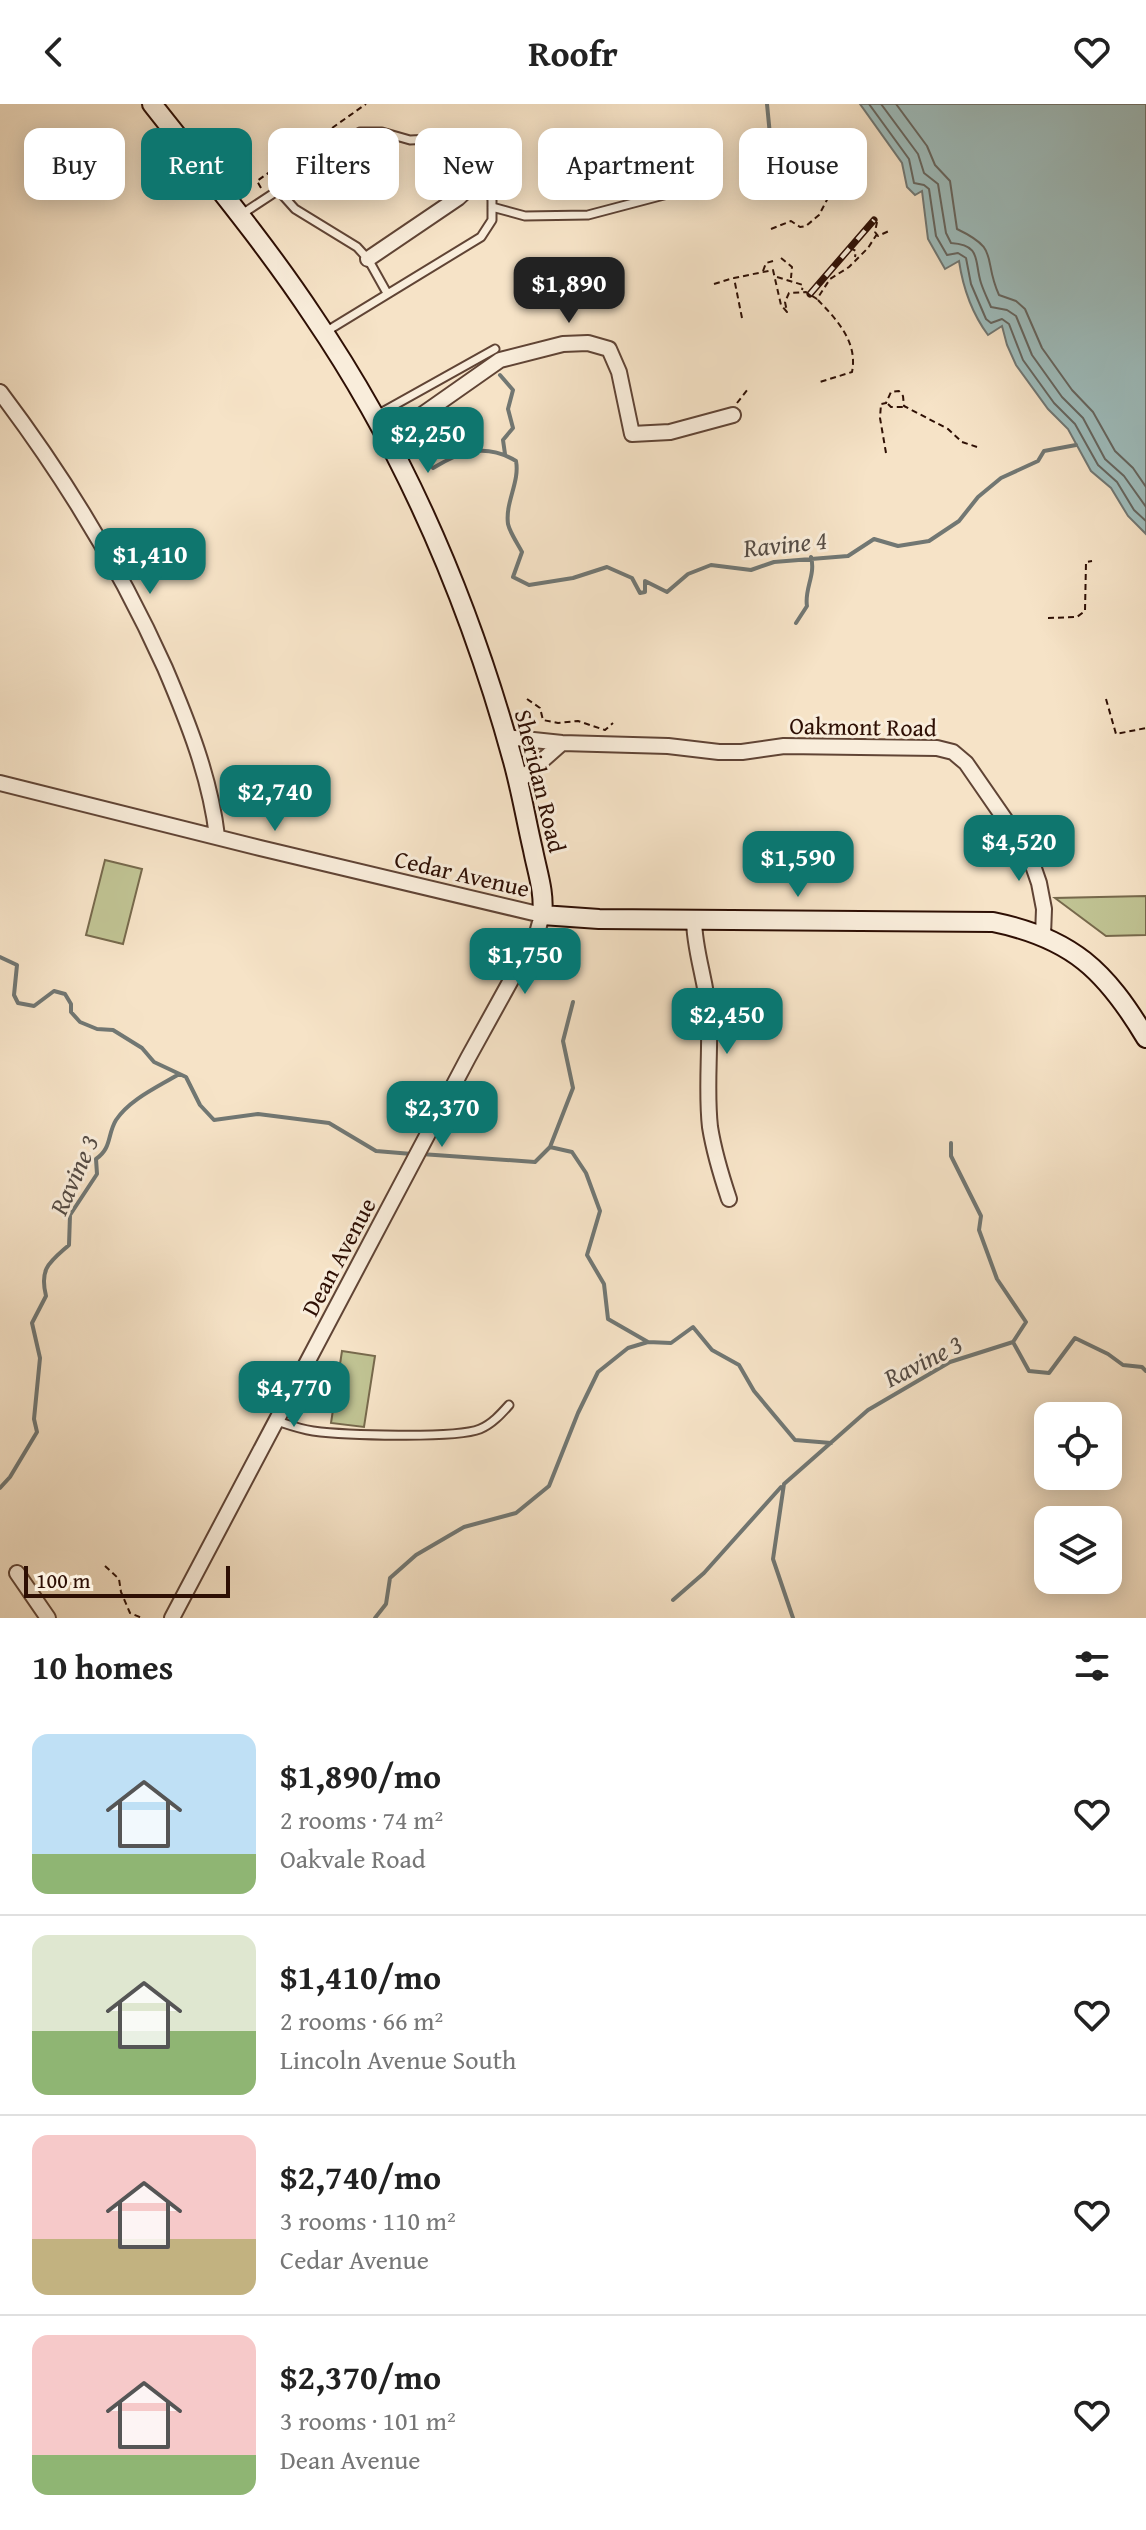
<!DOCTYPE html>
<html lang="en">
<head>
<meta charset="utf-8">
<style>
  :root { --surface:#fff; --page:#f6f6f6; --text:#222; --muted:#767676; --line:#e0e0e0; --accent:#0f766e }
  body { margin:0; font-family:"Gentium Book Plus",serif; background:var(--page); color:var(--text); height:100vh; display:flex; flex-direction:column; font-size:30px; white-space:nowrap }
  * { box-sizing:border-box; margin:0 }
  p { font-size:26px; color:var(--muted) }
  .icon { flex:none; width:44px; height:44px; fill:none; stroke:currentColor; stroke-width:2; stroke-linecap:round; stroke-linejoin:round }
  .map { position:relative; height:1514px; overflow:hidden }
  .sheet { display:flex; flex-direction:column; background:var(--surface); flex:1 }
  .sheet>* { flex:none }
  .top-card { position:absolute; left:24px; top:24px; width:1098px; height:72px; display:flex; gap:16px }
  .controls { position:absolute; left:1034px; top:1298px; display:grid; gap:16px }
  .controls a { display:grid; place-items:center; width:88px; height:88px; border-radius:16px; background:var(--surface); box-shadow:0 4px 20px #0003; font-size:40px }
  .scale { position:absolute; left:24px; bottom:20px; width:206px; box-sizing:border-box; padding-left:8px; border:4px solid #2e0f04; border-top:0; font-size:22px; line-height:28px; white-space:nowrap; color:#2e0f04; -webkit-text-stroke:6px #f9eddb; paint-order:stroke }
  .price { position:absolute; translate:-50% -68px; padding:0 18px; border-radius:16px; background:var(--accent); color:#fff; font-size:26px; line-height:52px; filter:drop-shadow(0 2px 4px #0008) }
  .price::after { content:''; position:absolute; left:50%; top:48px; width:24px; height:18px; margin-left:-12px; background:inherit; clip-path:polygon(0 0,100% 0,50% 100%) }
  .price.active { background:#222; color:#fff }
  ul { padding:0; list-style:none }
  li { display:flex; align-items:center; gap:24px; height:200px; padding:0 32px }
  li+li { border-top:2px solid var(--line) }
  li span { display:grid; place-items:center; flex:none; width:224px; height:160px; border-radius:16px; color:#555 }
  li>.icon { margin-inline-start:auto }
  span .icon { width:96px; height:96px; fill:#fffc; stroke-width:1 }
  li b { font-size:34px }
  h2 { display:flex; justify-content:space-between; align-items:center; height:96px; padding:0 32px; font-size:34px }
  .pill { padding:0 28px; border-radius:16px; background:var(--surface); box-shadow:0 4px 20px #0003; font-size:28px; line-height:72px }
  .pill.active { background:var(--accent); color:#fff }
  header { display:flex; justify-content:space-between; align-items:center; height:104px; padding:0 32px; background:var(--surface); font-size:36px; font-weight:700 }
  .map>svg:first-child { display:block }
</style>
</head>
<body>
<header><svg class="icon" aria-label="back" viewBox="0 0 24 24"><path d="M15 5l-7 7 7 7"/></svg>Roofr<svg class="icon" aria-label="heart" viewBox="0 0 24 24"><path d="M12 20l-8-8c-3-5 5-10 8-4 3-6 11-1 8 4z"/></svg></header>
<div class="map">
<svg width="1146" height="1514" viewBox="0 0 1146 1514">
  <rect width="100%" height="100%" fill="#f6e3c7"/>
  <filter id="stains"><feTurbulence type="fractalNoise" baseFrequency=".0025" numOctaves="4"/><feColorMatrix values="0 0 0 0 .2 0 0 0 0 .09 0 0 0 0 .02 0 0 0 .5 -.17"/></filter>
  <radialGradient id="worn" r=".72"><stop offset=".6" stop-color="#630" stop-opacity="0"/><stop offset="1" stop-color="#630" stop-opacity=".3"/></radialGradient>
  <!-- green -->
  <path fill="#c0c393" stroke="#77694c" stroke-width="2" d="M105 756 142 765 123 840 86 831Z
    M1146 792V831L1106 832 1055 794Z
    M342 1247 375 1252 364 1323 331 1319Z"/>
  <!-- water -->
  <path fill="#9ebdbd" stroke="#717773" stroke-width="2" d="M860 0H1146V430L1128 412 1111 384 1091 367 1068 325 1048 305 1016 261 1007 241 1002 222 988 231C971 208 963 184 959 157L945 165 928 135 922 87 915 91 907 83 902 59Z"/>
  <g fill="none" stroke-linecap="round" stroke-linejoin="round">
    <!-- shore -->
    <path stroke="#666660" stroke-width="2" d="M869 0 909 55 914 79 924 81 929 85 936 132 947 151 958 149 966 154 971 180 986 215 991 219 1002 215 1009 220 1023 256 1054 299 1075 320 1098 361 1117 378 1134 406 1146 417
      M881 0 918 50 924 69 938 80 946 129 951 139C982 141 974 157 981 179 984 188 988 196 991 203L1007 206 1016 212 1032 251 1062 293 1083 314 1105 355 1124 372 1146 403
      M896 0 927 42 935 61 950 77 957 125C1001 146 982 153 999 191L1016 197 1025 205 1042 244 1072 286 1093 308 1115 347 1133 364 1146 383"/>
    <!-- stream -->
    <path stroke="#717773" stroke-width="4" d="M767 0 770 31 775 40
      M500 271 513 286 508 305 513 324 503 336 505 350
      M433 364C461 347 486 339 516 357 520 378 505 398 508 420 510 429 518 440 522 448L513 473 529 481 573 474 607 463 632 474 640 489 645 488V477L667 488 688 470 711 461 751 466 774 458 848 452 874 435 898 442 929 437 959 417 978 393 1001 374 1038 357 1044 347 1076 341
      M796 519 807 502C804 485 816 471 811 453
      M0 853 17 861 14 891 18 899 34 902 54 887 65 890 71 900V908L80 918 97 925 113 926 142 944 154 958 186 973 200 1001 214 1016 258 1010 329 1019 376 1047 412 1050
      M951 1039V1052L981 1112 979 1126 997 1175 1026 1218 1013 1238
      M550 1043 573 984 563 937 573 898
      M421 1050 535 1058 550 1043 572 1048 586 1069 600 1107 587 1151 604 1180 608 1215 648 1238
      M0 1384 10 1373 37 1328 34 1315 40 1254 32 1219 46 1192C39 1164 50 1158 69 1141L70 1111 97 1070 96 1055C112 1044 107 1031 116 1016 130 995 158 983 179 970
      M673 1496 704 1469 781 1383
      M375 1514 386 1500 390 1474 416 1451 464 1423 516 1409 549 1382 578 1309 598 1268 628 1244 648 1238 671 1239 693 1223 712 1246 739 1261 754 1287 795 1336 831 1339
      M793 1514 773 1455 784 1380 868 1306 950 1258 1013 1238 1029 1267 1049 1269 1075 1234 1108 1250 1123 1261 1142 1263 1146 1267"/>
    <defs>
      <path id="lane" d="M278 86 295 105 357 143 368 155 387 189
        M492 103 525 112 588 111 679 87 692 75 693 61
        M242 110 312 64 360 28H382L410 36 431 35 453 38 470 50 484 70 492 96V116L481 133 327 227
        M375 312 495 245
        M277 1317C289 1321 300 1325 313 1327 343 1331 455 1335 480 1325 492 1320 501 1310 509 1301"/>
      <path id="street" d="M368 155 458 94 484 70
        M0 288C65 374 121 466 165 564 188 618 210 673 217 732
        M386 336 500 256 563 240 588 239 609 245 619 268 632 330 670 328 733 311
        M506 633 562 639 668 642 719 648H742L784 642 937 644 953 648 966 659 1029 750 1039 779 1044 805 1043 831
        M518 678 562 639
        M0 679 260 744 542 811 537 829 468 954 172 1514
        M694 815C694 850 709 883 709 919 710 953 706 988 710 1023 714 1048 721 1071 729 1095
        M17 1469 48 1514"/>
      <path id="secondary" d="M152 0C207 70 264 138 313 212 405 347 470 500 513 657 521 686 526 716 533 746 537 767 545 789 542 811L599 815 993 818C1072 834 1106 867 1146 934"/>
    </defs>
    <!-- lane casing -->
    <use href="#lane" stroke="#604435" stroke-width="11"/>
    <!-- street casing -->
    <use href="#street" stroke="#604435" stroke-width="18"/>
    <!-- secondary casing -->
    <use href="#secondary" stroke="#2e0f04" stroke-width="22"/>
    <!-- path -->
    <path stroke="#2e0f04" stroke-width="2" stroke-dasharray="6 4" stroke-linecap="butt" d="M261 84 257 77 366 0
      M877 118 875 128 878 132 889 127
      M771 125 791 117 800 123 806 122 819 111 829 92 828 71 838 58
      M850 144 856 147 855 153
      M781 154 792 163 791 174
      M763 167 766 159 773 157
      M777 173 803 181 802 186
      M714 180 733 174
      M818 196C837 216 858 238 852 268L820 278
      M742 214 734 174 773 166 781 201 787 208 785 198 789 189 806 188 817 195 830 175 849 163 868 144 877 130
      M737 299 748 285
      M888 300 891 303H903
      M886 349 880 314 881 300 886 299 891 288 899 287 903 292 904 302 948 325 962 338 977 343
      M1048 514 1077 513 1085 507 1086 458 1092 457
      M527 595 540 604 543 616 558 619 578 617 605 626 613 619
      M1106 595 1116 630 1146 624
      M105 1462 119 1475 121 1488 130 1509 142 1514"/>
    <!-- lane -->
    <use href="#lane" stroke="#f9eddb" stroke-width="7"/>
    <!-- street -->
    <use href="#street" stroke="#f9eddb" stroke-width="14"/>
    <!-- secondary -->
    <use href="#secondary" stroke="#f9eddb" stroke-width="18"/>
    <defs>
      <path id="rail" d="M810 190 874 116"/>
    </defs>
    <!-- rail casing -->
    <use href="#rail" stroke="#2e0f04" stroke-width="7"/>
    <!-- rail -->
    <use href="#rail" stroke="#f9eddb" stroke-width="4" stroke-dasharray="12" stroke-linecap="butt"/>
  </g>
  <g text-anchor="middle" stroke-width="6" stroke-linejoin="round" paint-order="stroke">
    <!-- street labels -->
    <g font-size="24" fill="#2e0f04" stroke="#f9eddb">
      <text transform="translate(863 623) rotate(1)" y="8">Oakmont Road</text>
      <text transform="translate(540 677) rotate(76)" y="8">Sheridan Road</text>
      <text transform="translate(462 770) rotate(13)" y="8">Cedar Avenue</text>
      <text transform="translate(339 1153) rotate(-62)" y="8">Dean Avenue</text>
    </g>
    <!-- water labels -->
    <g font-size="26" font-style="italic" fill="#554c45" stroke="#f9eddb">
      <text transform="translate(785 440) rotate(-6)" y="9">Ravine 4</text>
      <text transform="translate(74 1071) rotate(-66)" y="9">Ravine 3</text>
      <text transform="translate(923 1257) rotate(-27)" y="9">Ravine 3</text>
    </g>
  </g>
  <rect width="100%" height="100%" filter="url(#stains)"/>
  <rect width="100%" height="100%" fill="url(#worn)"/>
</svg>
<div class="controls">
<a><svg class="icon" aria-label="locate" viewBox="0 0 24 24"><circle cx="12" cy="12" r="6"/><path d="M12 2v4M12 18v4M2 12h4M18 12h4"/></svg></a>
<a><svg class="icon" aria-label="layers" viewBox="0 0 24 24"><path d="M12 4l9 5-9 5-9-5zM3 14l9 5 9-5"/></svg></a>
</div>
<div class="scale">100 m</div>
<b class="price active" style="left:569px;top:221px">$1,890</b>
<b class="price" style="left:428px;top:371px">$2,250</b>
<b class="price" style="left:150px;top:492px">$1,410</b>
<b class="price" style="left:275px;top:729px">$2,740</b>
<b class="price" style="left:1019px;top:779px">$4,520</b>
<b class="price" style="left:798px;top:795px">$1,590</b>
<b class="price" style="left:525px;top:892px">$1,750</b>
<b class="price" style="left:727px;top:952px">$2,450</b>
<b class="price" style="left:442px;top:1045px">$2,370</b>
<b class="price" style="left:294px;top:1325px">$4,770</b>
<div class="top-card">
<a class="pill">Buy</a>
<a class="pill active">Rent</a>
<a class="pill">Filters</a>
<a class="pill">New</a>
<a class="pill">Apartment</a>
<a class="pill">House</a>
</div>
</div>
<section class="sheet">
<h2>10 homes<svg class="icon" aria-label="filters" viewBox="0 0 24 24"><path d="M4 7h16M4 17h16"/><circle cx="9" cy="7" r="2"/><circle cx="15" cy="17" r="2"/></svg></h2>
<ul>
<li><span style="background:linear-gradient(#bfe0f5 75%,#8fb573 0)"><svg class="icon" aria-label="home" viewBox="0 0 24 24"><path d="M3 11l9-7 9 7M6 9v11h12V9"/></svg></span><div><b>$1,890/mo</b><p>2 rooms · 74 m²</p><p>Oakvale Road</p></div><svg class="icon" aria-label="heart" viewBox="0 0 24 24"><path d="M12 20l-8-8c-3-5 5-10 8-4 3-6 11-1 8 4z"/></svg></li>
<li><span style="background:linear-gradient(#dfe7d0 60%,#8fb573 0)"><svg class="icon" aria-label="home" viewBox="0 0 24 24"><path d="M3 11l9-7 9 7M6 9v11h12V9"/></svg></span><div><b>$1,410/mo</b><p>2 rooms · 66 m²</p><p>Lincoln Avenue South</p></div><svg class="icon" aria-label="heart" viewBox="0 0 24 24"><path d="M12 20l-8-8c-3-5 5-10 8-4 3-6 11-1 8 4z"/></svg></li>
<li><span style="background:linear-gradient(#f6c9c9 65%,#c2b280 0)"><svg class="icon" aria-label="home" viewBox="0 0 24 24"><path d="M3 11l9-7 9 7M6 9v11h12V9"/></svg></span><div><b>$2,740/mo</b><p>3 rooms · 110 m²</p><p>Cedar Avenue</p></div><svg class="icon" aria-label="heart" viewBox="0 0 24 24"><path d="M12 20l-8-8c-3-5 5-10 8-4 3-6 11-1 8 4z"/></svg></li>
<li><span style="background:linear-gradient(#f6c9c9 75%,#8fb573 0)"><svg class="icon" aria-label="home" viewBox="0 0 24 24"><path d="M3 11l9-7 9 7M6 9v11h12V9"/></svg></span><div><b>$2,370/mo</b><p>3 rooms · 101 m²</p><p>Dean Avenue</p></div><svg class="icon" aria-label="heart" viewBox="0 0 24 24"><path d="M12 20l-8-8c-3-5 5-10 8-4 3-6 11-1 8 4z"/></svg></li>
</ul>
</section>
</body>
</html>
